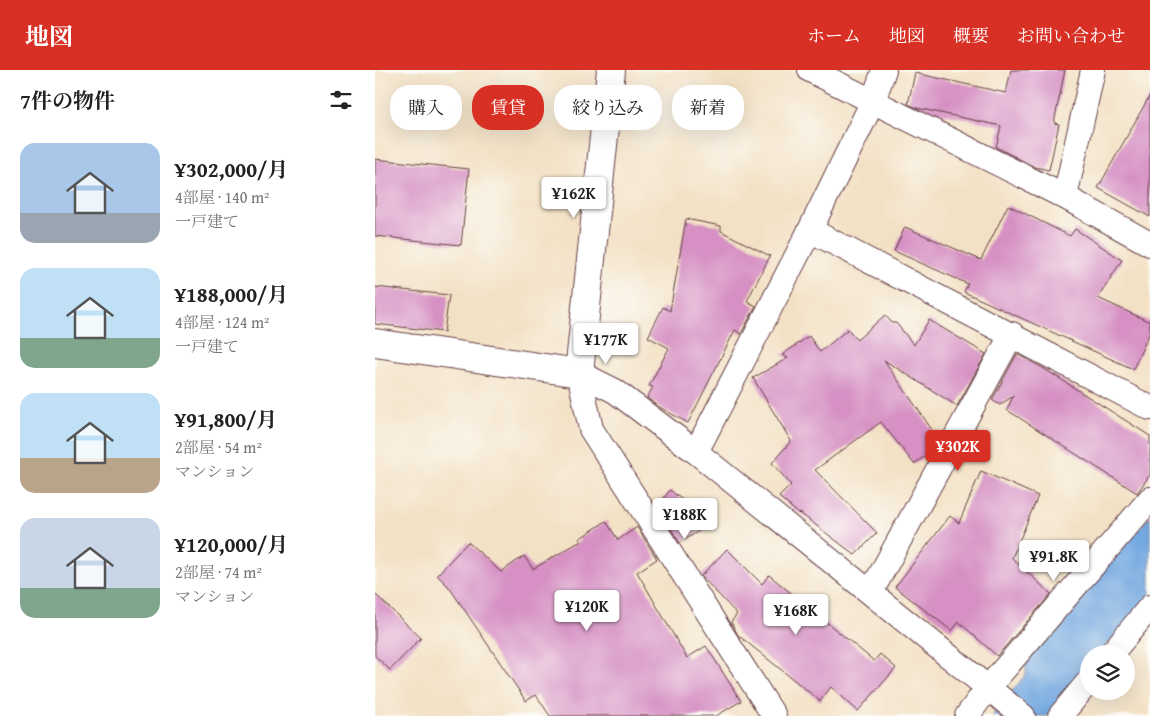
<!DOCTYPE html>
<html lang="ja">
<head>
<meta charset="utf-8">
<style>
  :root { --surface:#fff; --page:#f2f2f2; --text:#222; --muted:#767676; --accent:#d93025 }
  body { margin:0; font-family:"Gentium Book Plus","Noto Serif JP",serif; background:var(--page); color:var(--text); height:100vh; display:flex; flex-direction:column; font-size:19px; white-space:nowrap }
  * { box-sizing:border-box; margin:0 }
  p { font-size:16px; color:var(--muted) }
  .icon { flex:none; width:28px; height:28px; fill:none; stroke:currentColor; stroke-width:2; stroke-linecap:round; stroke-linejoin:round }
  .map { position:relative; flex:1; overflow:hidden }
  .sheet { display:flex; flex-direction:column; background:var(--surface); width:375px }
  .sheet>* { flex:none }
  .hud { position:absolute; left:15px; top:15px; width:475px; height:45px; display:flex; gap:10px }
  .fabs { position:absolute; left:705px; top:575px; display:grid; gap:10px }
  .fabs a { display:grid; place-items:center; width:55px; height:55px; border-radius:50%; background:var(--surface); box-shadow:0 5px 20px #0002; font-size:25px }
  .price { position:absolute; translate:-50% -42px; padding:0 11px; border-radius:5px; background:#fff; color:#222; font-size:16px; line-height:32px; filter:drop-shadow(0 1px 2px #0008) }
  .price::after { content:''; position:absolute; left:50%; top:30px; width:15px; height:11px; margin-left:-8px; background:inherit; clip-path:polygon(0 0,100% 0,50% 100%) }
  .price.current { background:var(--accent); color:#fff }
  ul { padding:0; list-style:none }
  li { display:flex; align-items:center; gap:15px; height:125px; padding:0 20px }
  li span { display:grid; place-items:center; flex:none; width:140px; height:100px; border-radius:15px; color:#555 }
  li>.icon { margin-inline-start:auto }
  span .icon { width:60px; height:60px; fill:#fffc; stroke-width:1 }
  li b { font-size:21px }
  h2 { display:flex; justify-content:space-between; align-items:center; height:60px; padding:0 20px; font-size:21px }
  .pill { padding:0 18px; border-radius:20px; background:var(--surface); box-shadow:0 5px 20px #0002; font-size:18px; line-height:45px }
  .pill.current { background:var(--accent); color:#fff }
  header { display:flex; align-items:center; gap:30px; box-sizing:border-box; height:70px; padding:0 25px; background:var(--accent); color:#fff }
  header strong { font-size:24px }
  nav { display:flex; gap:28px; margin-inline-start:auto; font-size:18px }
  main { display:flex; flex:1; min-height:0 }
  .map>svg:first-child { display:block }
</style>
</head>
<body>
<header>
<strong>地図</strong>
<nav><a>ホーム</a><a>地図</a><a>概要</a><a>お問い合わせ</a></nav>
</header>
<main>
<section class="sheet">
<h2>7件の物件<svg class="icon" aria-label="filters" viewBox="0 0 24 24"><path d="M4 7h16M4 17h16"/><circle cx="9" cy="7" r="2"/><circle cx="15" cy="17" r="2"/></svg></h2>
<ul>
<li><span style="background:linear-gradient(#a9c7e8 70%,#9aa5b1 0)"><svg class="icon" aria-label="home" viewBox="0 0 24 24"><path d="M3 11l9-7 9 7M6 9v11h12V9"/></svg></span><div><b>¥302,000/月</b><p>4部屋 · 140 m²</p><p>一戸建て</p></div></li>
<li><span style="background:linear-gradient(#bfe0f5 70%,#7fa58c 0)"><svg class="icon" aria-label="home" viewBox="0 0 24 24"><path d="M3 11l9-7 9 7M6 9v11h12V9"/></svg></span><div><b>¥188,000/月</b><p>4部屋 · 124 m²</p><p>一戸建て</p></div></li>
<li><span style="background:linear-gradient(#bfe0f5 65%,#b9a48a 0)"><svg class="icon" aria-label="home" viewBox="0 0 24 24"><path d="M3 11l9-7 9 7M6 9v11h12V9"/></svg></span><div><b>¥91,800/月</b><p>2部屋 · 54 m²</p><p>マンション</p></div></li>
<li><span style="background:linear-gradient(#c9d6e8 70%,#7fa58c 0)"><svg class="icon" aria-label="home" viewBox="0 0 24 24"><path d="M3 11l9-7 9 7M6 9v11h12V9"/></svg></span><div><b>¥120,000/月</b><p>2部屋 · 74 m²</p><p>マンション</p></div></li>
</ul>
</section>
<div class="map">
<svg width="775" height="646" viewBox="0 0 775 646">
  <rect width="100%" height="100%" fill="#fdfcf7"/>
  <filter id="ink" filterUnits="userSpaceOnUse"><feTurbulence type="fractalNoise" baseFrequency=".02" numOctaves="2"/><feDisplacementMap in="SourceGraphic" scale="10" xChannelSelector="R" yChannelSelector="G"/><feConvolveMatrix kernelMatrix="1 2 1 2 8 2 1 2 1" color-interpolation-filters="sRGB"/></filter>
  <filter id="wash" filterUnits="userSpaceOnUse"><feTurbulence type="fractalNoise" baseFrequency=".0096" numOctaves="4" result="noise"/><feDisplacementMap in="SourceGraphic" scale="20" xChannelSelector="R" yChannelSelector="G"/><feGaussianBlur stdDeviation="1.12" result="paint"/><feColorMatrix in="noise" values="0 0 0 0 0 0 0 0 0 0 0 0 0 0 0 0 0 1.4 0 .05"/><feComposite in="paint" operator="in"/></filter>
  <g filter="url(#wash)">
    <rect width="100%" height="100%" fill="#f3e1c5"/>
    <!-- water -->
    <path fill="#73a8e0" stroke="#5e6486" d="M775 446V529L724 584H714V595L683 630 672 646H617L651 604V594L662 576Z"/>
    <g id="blocks">
      <!-- building -->
      <path fill="#d690c3" d="M636 0H690L679 53 684 54 674 100 660 97 621 77 626 56 542 38 533 34 540 3 631 23Z
        M775 25V147L723 118Z
        M0 89 94 99 86 175 0 166Z
        M633 135 695 166 700 159 747 190 723 228 775 252V262L758 299 589 222 593 214 519 181 530 157 606 190Z
        M311 149 346 156V161L395 186 372 231 381 236 366 264 360 260 313 353 286 338 272 328 278 317 274 316 294 278 273 267 288 237 295 241Z
        M0 217 74 225 69 262 0 254Z
        M510 245 517 253H521L539 275 554 250 611 284 582 336 509 290 564 370 557 381 539 394 506 352 440 400 502 463 480 485 425 443 424 444 404 427 416 415 397 393 416 371 378 308 413 288 407 285 434 266 445 282 473 259 482 270Z
        M642 284 668 298 775 366V405L762 423 632 340 638 326 625 335 617 330Z
        M606 401 663 426 637 488 676 524 622 586 584 552 577 561 520 517 575 446 584 453Z
        M295 420 336 453 305 473 282 437Z
        M231 451 243 470 262 457 282 489 262 502 312 588 331 576 366 631 341 646H175L161 625 151 631 74 517 62 505 93 472 126 502 149 486 158 499 206 471 204 469Z
        M352 479 387 514 394 505 499 591 505 584 521 598 483 641 456 617 445 631 363 565 356 552 362 544 326 506Z
        M0 524 46 568 15 600 0 586Z"/>
    </g>
  </g>
  <g filter="url(#ink)">
    <use href="#blocks" fill-opacity="0" stroke="#633c42" stroke-width="1"/>
    <g fill="none" stroke-linecap="round" stroke-linejoin="round">
      <defs>
        <path id="minor" d="M435 0 690 127 775 174
          M690 127 718 0
          M435 160 775 338
          M204 303 240 321 321 382 648 646
          M204 303 216 359 399 646
          M321 382 435 160 498 31 509 0
          M496 522 637 264
          M736 584 775 537
          M592 646 612 619 775 429
          M685 646 714 611"/>
        <path id="tertiary" d="M0 273 204 303 236 0"/>
      </defs>
      <!-- minor casing -->
      <use href="#minor" stroke="#633c42" stroke-width="26"/>
      <!-- tertiary casing -->
      <use href="#tertiary" stroke="#633c42" stroke-width="30"/>
      <!-- minor -->
      <use href="#minor" stroke="#fff" stroke-width="24"/>
      <!-- tertiary -->
      <use href="#tertiary" stroke="#fff" stroke-width="28"/>
    </g>
  </g>
</svg>
<div class="fabs">
<a><svg class="icon" aria-label="layers" viewBox="0 0 24 24"><path d="M12 4l9 5-9 5-9-5zM3 14l9 5 9-5"/></svg></a>
</div>
<b class="price" style="left:199px;top:149px">¥162K</b>
<b class="price" style="left:231px;top:295px">¥177K</b>
<b class="price current" style="left:583px;top:402px">¥302K</b>
<b class="price" style="left:310px;top:470px">¥188K</b>
<b class="price" style="left:679px;top:512px">¥91.8K</b>
<b class="price" style="left:212px;top:562px">¥120K</b>
<b class="price" style="left:421px;top:566px">¥168K</b>
<div class="hud">
<a class="pill">購入</a>
<a class="pill current">賃貸</a>
<a class="pill">絞り込み</a>
<a class="pill">新着</a>
</div>
</div>
</main>
</body>
</html>
